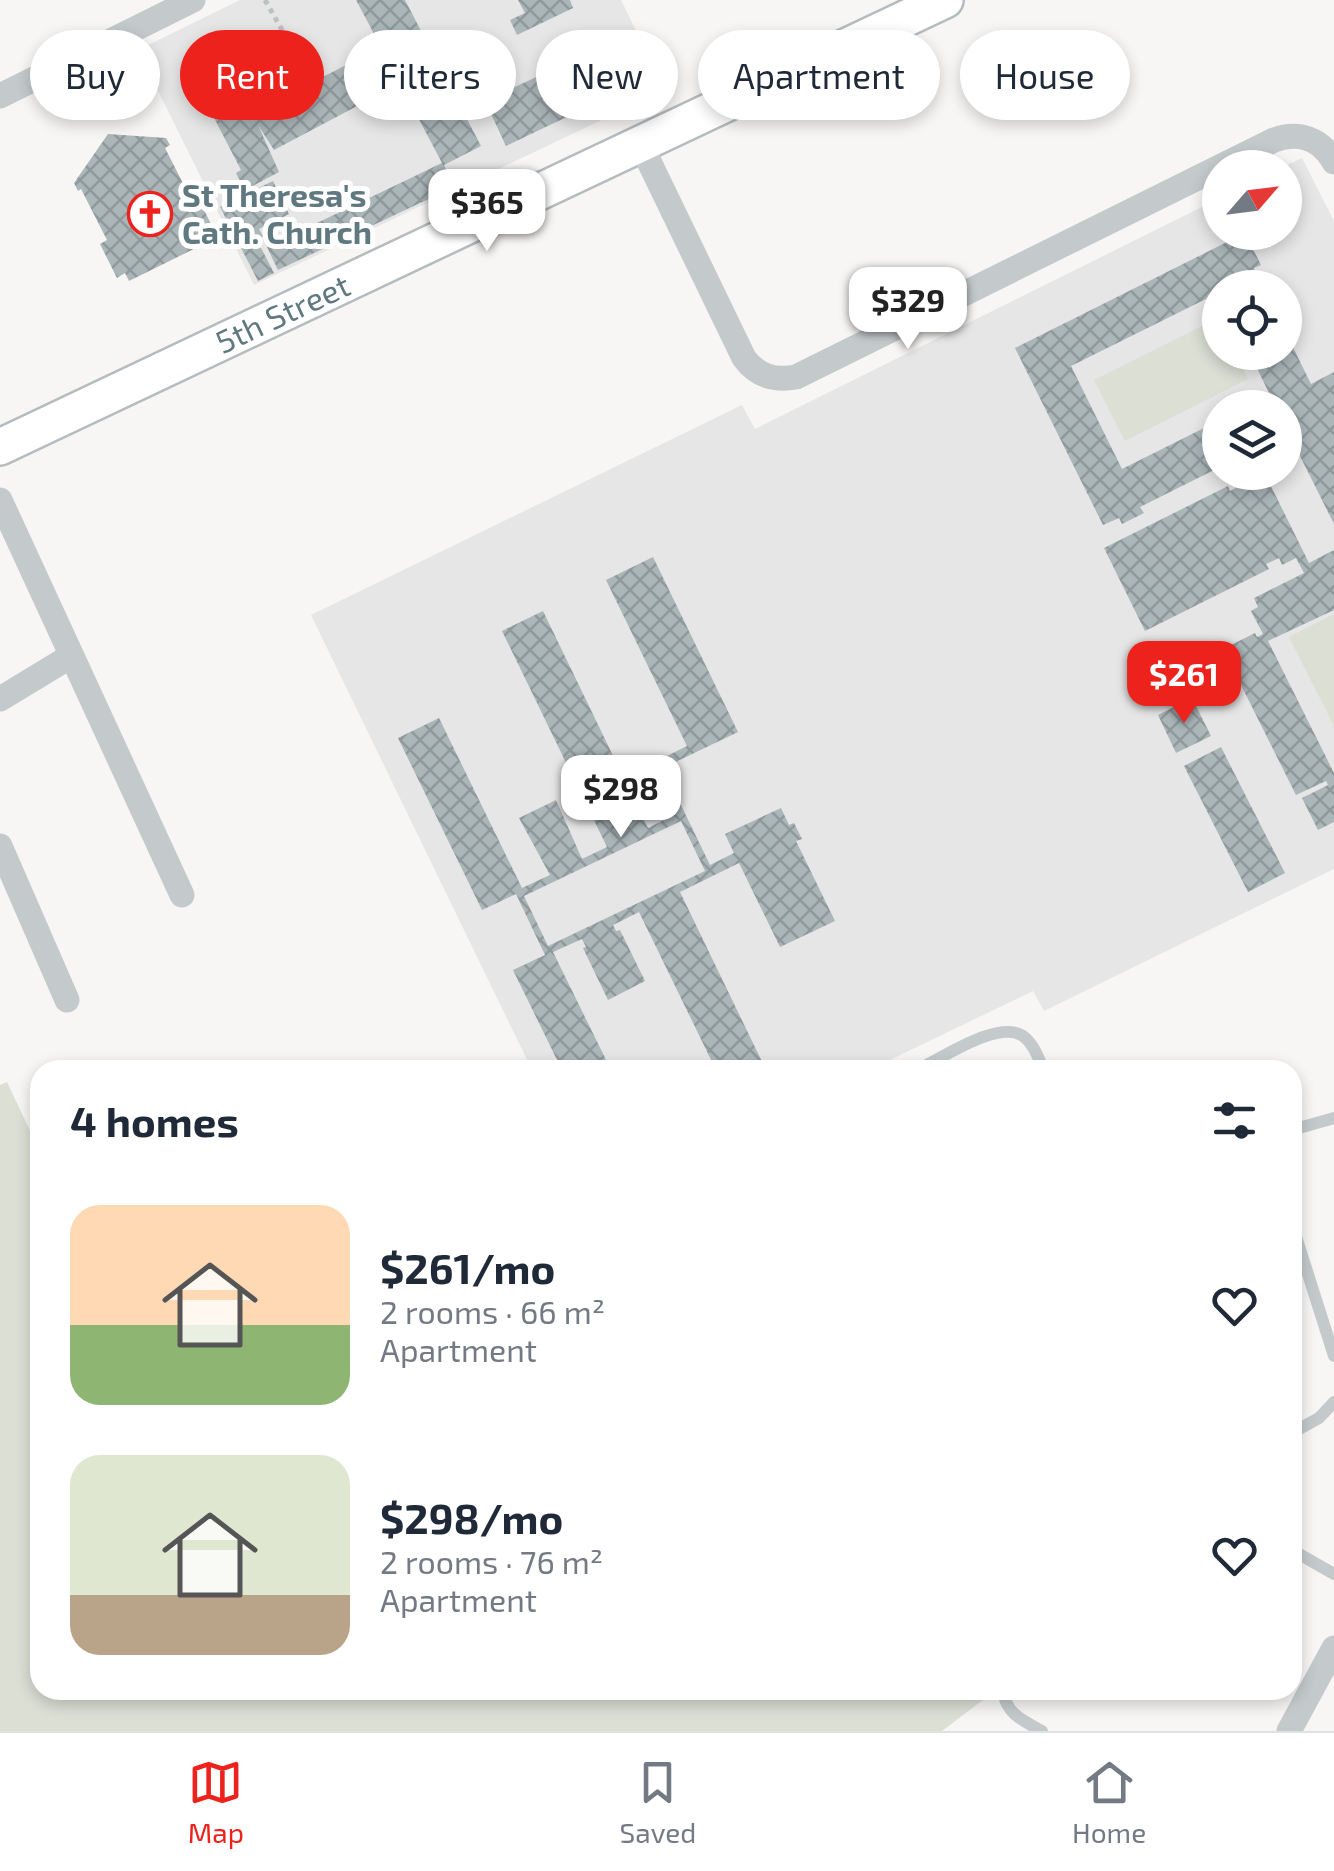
<!DOCTYPE html>
<html lang="en">
<head>
<meta charset="utf-8">
<style>
  :root { --surface:#fff; --page:#f2f2f3; --text:#1f2937; --muted:#747a83; --line:#e0e1e3; --accent:#ee221c }
  body { margin:0; font-family:"Exo 2",sans-serif; background:var(--page); color:var(--text); height:100vh; display:flex; flex-direction:column; font-size:38px; white-space:nowrap }
  * { box-sizing:border-box; margin:0 }
  p { font-size:32px; color:var(--muted) }
  .icon { flex:none; width:55px; height:55px; fill:none; stroke:currentColor; stroke-width:2; stroke-linecap:round; stroke-linejoin:round }
  .map { position:relative; flex:1; overflow:hidden }
  .side { position:absolute; left:30px; top:1060px; width:1272px; height:640px; display:flex; flex-direction:column; background:var(--surface); border-radius:30px; box-shadow:0 5px 15px #0003 }
  .side>* { flex:none }
  .banner { position:absolute; left:30px; top:30px; width:1275px; height:90px; display:flex; gap:20px }
  .needle { width:65px; rotate:62deg }
  .tools { position:absolute; left:1202px; top:150px; display:grid; gap:20px }
  .tools a { display:grid; place-items:center; width:100px; height:100px; border-radius:50%; background:var(--surface); box-shadow:0 5px 15px #0003; font-size:50px }
  .price { position:absolute; translate:-50% -85px; padding:0 22px; border-radius:20px; background:#fff; color:#222; font-size:32px; line-height:65px; filter:drop-shadow(0 2px 5px #0008) }
  .price::after { content:''; position:absolute; left:50%; top:60px; width:30px; height:22px; margin-left:-15px; background:inherit; clip-path:polygon(0 0,100% 0,50% 100%) }
  .price.on { background:var(--accent); color:#fff }
  ul { padding:0; list-style:none }
  li { display:flex; align-items:center; gap:30px; height:250px; padding:0 40px }
  li span { display:grid; place-items:center; flex:none; width:280px; height:200px; border-radius:30px; color:#555 }
  li>.icon { margin-inline-start:auto }
  span .icon { width:120px; height:120px; fill:#fffc; stroke-width:1 }
  li b { font-size:42px }
  h2 { display:flex; justify-content:space-between; align-items:center; height:120px; padding:0 40px; font-size:42px }
  .tag { padding:0 35px; border-radius:45px; background:var(--surface); box-shadow:0 5px 15px #0003; font-size:35px; line-height:90px }
  .tag.on { background:var(--accent); color:#fff }
  .menu { display:flex; justify-content:space-around; align-items:center; height:140px; border-top:2px solid var(--line); background:var(--surface); font-size:28px; color:var(--muted) }
  .menu a { display:grid; justify-items:center; gap:5px }
  .menu .on { color:var(--accent) }
  .map>svg:first-child { display:block }
</style>
</head>
<body>
<div class="map">
<svg width="1334" height="1731" viewBox="0 0 1334 1731">
  <defs>
    <pattern id="building-cross-hatch" width="8" height="8" patternUnits="userSpaceOnUse" patternTransform="scale(2.5)"><rect width="8" height="8" fill="#abb6b9"/><path d="M0 0l8 8M0 8l8-8" fill="none" stroke="#8f999c"/></pattern>
  </defs>
  <rect width="100%" height="100%" fill="#f7f6f4"/>
  <!-- built -->
  <path fill="#e5e6e5" fill-rule="evenodd" d="M240 0H621L665 90 254 285 138 50Z
    M1302 158 1334 221V869L1044 1011 1033 991 869 1070H532L311 615 742 405 755 429 1220 198V232H1285V168L1282 167ZM1220 288H1285V352H1220ZM1220 408H1285V472H1220Z"/>
  <!-- garden -->
  <path fill="#dbdfd4" d="M1218 318 1220 352 1235 353 1248 379 1125 441 1094 380Z
    M1334 614V726L1289 637Z
    M7 1082 40 1152V1690H974L983 1700 942 1731H0V1085Z"/>
  <!-- building -->
  <path fill="url(#building-cross-hatch)" fill-rule="evenodd" d="M356 0H405L481 146 444 165 454 187 278 270 267 247 442 163 402 87 407 84 401 73 391 78 395 86 274 150 258 125 279 172 245 190 236 173 241 170 195 81 203 77 198 67 212 59 218 69 226 65 253 115 305 88 303 82 317 75 319 79 381 47Z
    M518 0H570L573 8 517 35 510 20 525 13Z
    M596 49 617 93 506 146 485 101Z
    M108 134 166 138 170 145 165 148 191 199 197 196 214 230 206 233 210 241 129 281 125 273 117 278 100 244 107 240 81 189 78 191 74 183Z
    M273 181 289 214 259 229 263 236 257 240 274 273 258 281 220 207Z
    M1245 233 1261 265 1254 268 1263 288H1220V292L1071 366 1122 469 1220 420V467L1140 507 1144 513 1122 524 1119 518 1103 525 1015 348Z
    M1285 331 1311 384 1334 372V524L1292 440 1285 443V408H1245L1270 395 1249 352H1285Z
    M1254 472H1264L1309 563 1334 550V610L1268 641 1334 773V822L1318 830 1302 798 1328 785 1326 781 1296 795 1223 649 1255 633 1257 637 1263 634 1251 611 1258 607 1254 598 1304 573 1296 558 1282 565 1279 558 1266 564 1269 569 1145 631 1104 548 1228 486 1230 491 1256 477Z
    M653 557 738 732 663 768 710 865 734 853 725 834 781 808 789 825 794 823 802 839 796 841 835 921 780 947 739 863 680 892 766 1070H716L639 912 613 925 616 931 620 930 645 981 608 1000 583 948 586 947 582 939 553 952 611 1070H562L513 970 545 955 516 894 482 910 398 738 439 718 522 888 550 875 519 818 556 800 582 859 607 847 502 631 543 611 648 828 676 814 651 764 687 746 606 580ZM681 821 705 871 548 946 524 896Z
    M1192 698 1211 736 1176 753 1158 715Z
    M1221 747 1285 873 1248 892 1184 766Z"/>
  <g fill="none" stroke-linecap="round" stroke-linejoin="round">
    <defs>
      <path id="secondary" d="M0 447 945 0"/>
    </defs>
    <!-- secondary casing -->
    <use href="#secondary" stroke="#b4bcbf" stroke-width="40"/>
    <!-- path -->
    <path stroke="#bdc1c2" stroke-width="5" stroke-dasharray="5 5" stroke-linecap="butt" d="M265 0 310 79"/>
    <!-- lane -->
    <path stroke="#c4cacc" stroke-width="12" d="M917 1070C941 1059 998 1019 1023 1036 1034 1044 1038 1058 1044 1070
      M1292 1130 1334 1118
      M1292 1224 1334 1356
      M1292 1433 1319 1418 1334 1402
      M1292 1550 1334 1574
      M1003 1690C1005 1713 1023 1721 1042 1731"/>
    <!-- street -->
    <path stroke="#c4cacc" stroke-width="25" d="M0 96 193 0
      M641 145 744 358C757 376 774 381 796 377L1274 140C1299 131 1321 139 1334 162
      M0 500 182 895
      M0 699 71 656
      M0 846 67 1000
      M1289 1731 1334 1648"/>
    <!-- secondary -->
    <use href="#secondary" stroke="#fff" stroke-width="35"/>
  </g>
  <!-- trees -->
  <circle fill="#a9b1a2" cx="296" cy="48" r="11"/>
  <!-- icons -->
  <defs>
    <symbol id="church-ring" viewBox="-11 -11 22 22"><circle r="9.5" fill="#fff" stroke="#ee221c" stroke-width="1.5"/><path d="M-1.2-6h2.4v3.5h3.3v2.4h-3.3V6h-2.4V-.1h-3.3v-2.4h3.3Z" fill="#ee221c"/></symbol>
  </defs>
  <g fill-rule="evenodd">
    <use href="#church-ring" x="125" y="189" width="50" height="50"/>
  </g>
  <g text-anchor="middle" stroke-width="10" stroke-linejoin="round" paint-order="stroke">
    <!-- poi labels -->
    <g font-size="32" font-weight="bold" fill="#607981" stroke="#fff" text-anchor="start">
      <text x="182" y="207">St Theresa's<tspan x="182" dy="37">Cath. Church</tspan></text>
    </g>
    <!-- street labels -->
    <g font-size="32" fill="#607981" stroke="#fff">
      <text transform="translate(283 314) rotate(-25)" y="11">5th Street</text>
    </g>
  </g>
</svg>
<div class="tools">
<a><svg class="needle" viewBox="-14 -14 28 28"><path d="M0-13l5 13h-10z" fill="#e53935"/><path d="M0 13l5-13h-10z" fill="#747a83"/></svg></a>
<a><svg class="icon" aria-label="locate" viewBox="0 0 24 24"><circle cx="12" cy="12" r="6"/><path d="M12 2v4M12 18v4M2 12h4M18 12h4"/></svg></a>
<a><svg class="icon" aria-label="layers" viewBox="0 0 24 24"><path d="M12 4l9 5-9 5-9-5zM3 14l9 5 9-5"/></svg></a>
</div>
<b class="price" style="left:487px;top:254px">$365</b>
<b class="price" style="left:908px;top:352px">$329</b>
<b class="price on" style="left:1184px;top:726px">$261</b>
<b class="price" style="left:621px;top:840px">$298</b>
<div class="banner">
<a class="tag">Buy</a>
<a class="tag on">Rent</a>
<a class="tag">Filters</a>
<a class="tag">New</a>
<a class="tag">Apartment</a>
<a class="tag">House</a>
</div>
<section class="side">
<h2>4 homes<svg class="icon" aria-label="filters" viewBox="0 0 24 24"><path d="M4 7h16M4 17h16"/><circle cx="9" cy="7" r="2"/><circle cx="15" cy="17" r="2"/></svg></h2>
<ul>
<li><span style="background:linear-gradient(#ffd9b3 60%,#8fb573 0)"><svg class="icon" aria-label="home" viewBox="0 0 24 24"><path d="M3 11l9-7 9 7M6 9v11h12V9"/></svg></span><div><b>$261/mo</b><p>2 rooms · 66 m²</p><p>Apartment</p></div><svg class="icon" aria-label="heart" viewBox="0 0 24 24"><path d="M12 20l-8-8c-3-5 5-10 8-4 3-6 11-1 8 4z"/></svg></li>
<li><span style="background:linear-gradient(#dfe7d0 70%,#b9a48a 0)"><svg class="icon" aria-label="home" viewBox="0 0 24 24"><path d="M3 11l9-7 9 7M6 9v11h12V9"/></svg></span><div><b>$298/mo</b><p>2 rooms · 76 m²</p><p>Apartment</p></div><svg class="icon" aria-label="heart" viewBox="0 0 24 24"><path d="M12 20l-8-8c-3-5 5-10 8-4 3-6 11-1 8 4z"/></svg></li>
</ul>
</section>
</div>
<nav class="menu">
<a class="on"><svg class="icon" aria-label="map" viewBox="0 0 24 24"><path d="M3 6l6-2 6 2 6-2v14l-6 2-6-2-6 2zM9 4v14M15 6v14"/></svg>Map</a>
<a><svg class="icon" aria-label="saved" viewBox="0 0 24 24"><path d="M7 4h10v16l-5-4-5 4z"/></svg>Saved</a>
<a><svg class="icon" aria-label="home" viewBox="0 0 24 24"><path d="M3 11l9-7 9 7M6 9v11h12V9"/></svg>Home</a>
</nav>
</body>
</html>
